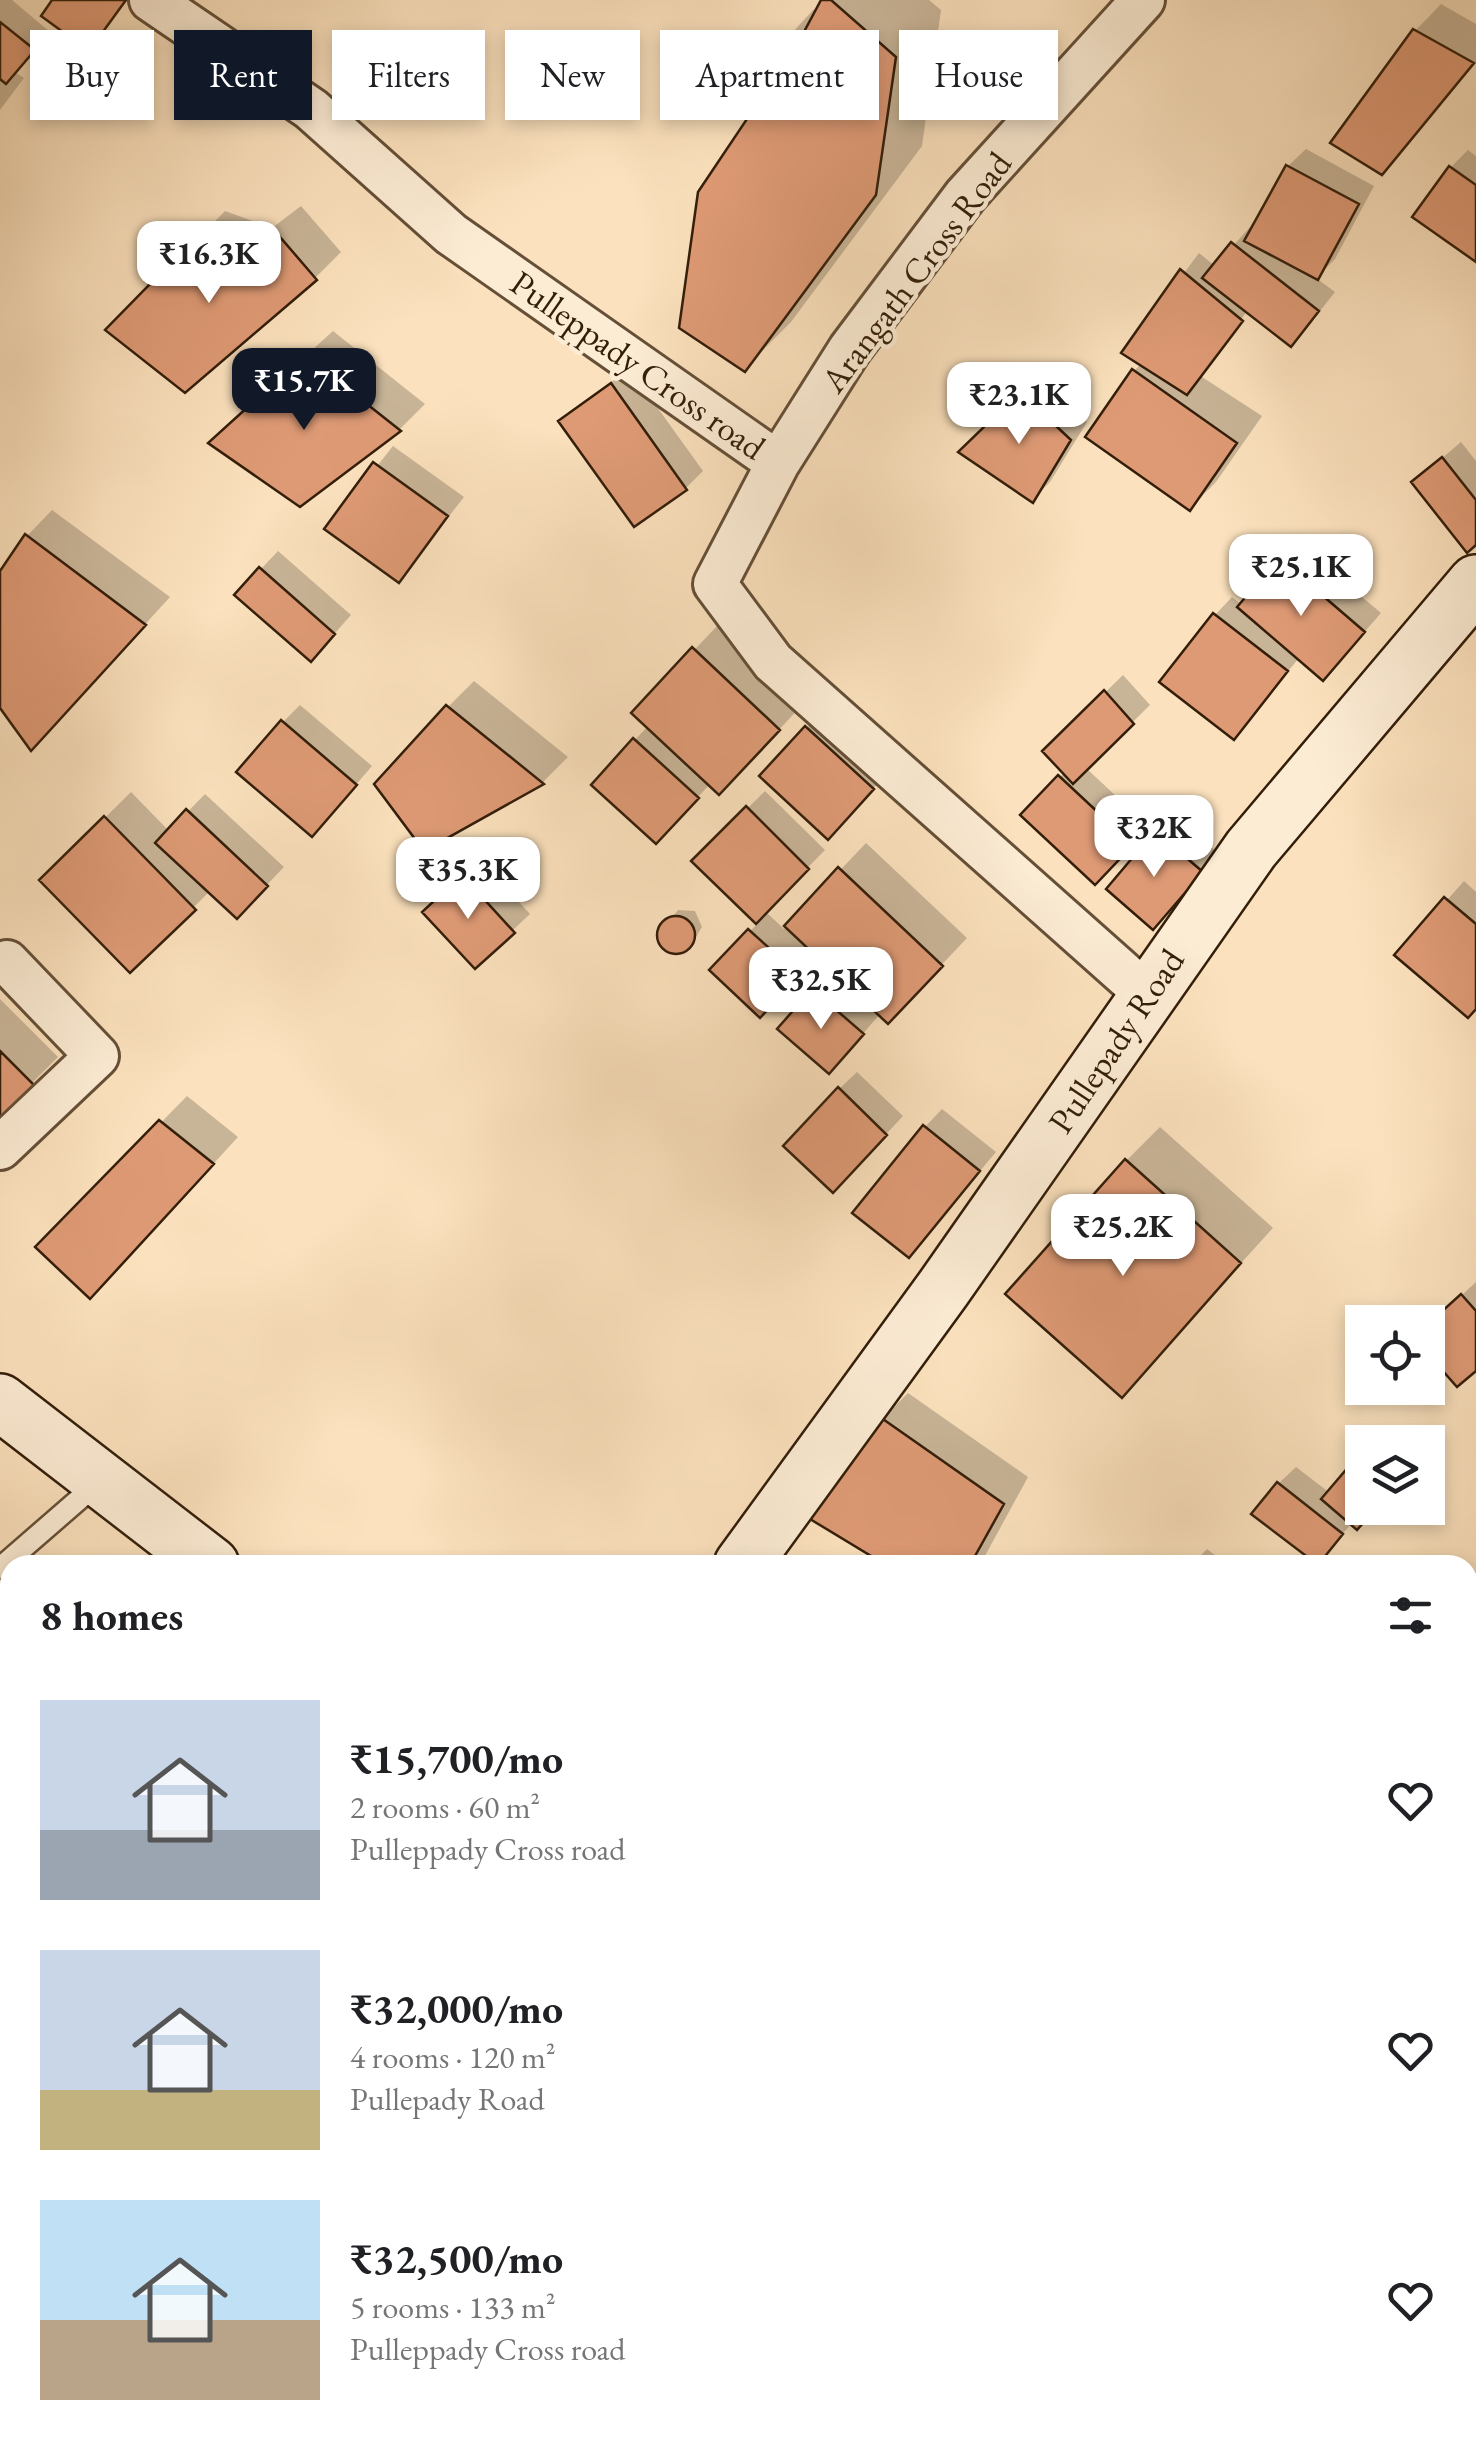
<!DOCTYPE html>
<html lang="en">
<head>
<meta charset="utf-8">
<style>
  :root { --surface:#fff; --page:#f6f6f6; --text:#202124; --muted:#757577; --accent:#111827 }
  body { margin:0; font-family:"EB Garamond",serif; background:var(--page); color:var(--text); height:100vh; display:flex; flex-direction:column; font-size:38px; white-space:nowrap }
  * { box-sizing:border-box; margin:0 }
  p { font-size:32px; color:var(--muted) }
  .icon { flex:none; width:55px; height:55px; fill:none; stroke:currentColor; stroke-width:2; stroke-linecap:round; stroke-linejoin:round }
  .map { position:relative; flex:1; overflow:hidden }
  .details { position:absolute; left:0px; top:1555px; width:1478px; height:890px; display:flex; flex-direction:column; background:var(--surface); border-radius:30px 30px 0 0; box-shadow:0 5px 15px #0003 }
  .details>* { flex:none }
  .guide { position:absolute; left:30px; top:30px; width:1418px; height:90px; display:flex; gap:20px }
  .buttons { position:absolute; left:1345px; top:1305px; display:grid; gap:20px }
  .buttons a { display:grid; place-items:center; width:100px; height:100px; border-radius:0px; background:var(--surface); box-shadow:0 5px 15px #0003; font-size:50px }
  .price { position:absolute; translate:-50% -85px; padding:0 22px; border-radius:20px; background:#fff; color:#222; font-size:32px; line-height:65px; filter:drop-shadow(0 2px 5px #0008) }
  .price::after { content:''; position:absolute; left:50%; top:60px; width:30px; height:22px; margin-left:-15px; background:inherit; clip-path:polygon(0 0,100% 0,50% 100%) }
  .price.current { background:var(--accent); color:#fff }
  ul { padding:0; list-style:none }
  li { display:flex; align-items:center; gap:30px; height:250px; padding:0 40px }
  li span { display:grid; place-items:center; flex:none; width:280px; height:200px; border-radius:0px; color:#555 }
  li>.icon { margin-inline-start:auto }
  span .icon { width:120px; height:120px; fill:#fffc; stroke-width:1 }
  li b { font-size:42px }
  h2 { display:flex; justify-content:space-between; align-items:center; height:120px; padding:0 40px; font-size:42px }
  .chip { padding:0 35px; border-radius:0px; background:var(--surface); box-shadow:0 5px 15px #0003; font-size:35px; line-height:90px }
  .chip.current { background:var(--accent); color:#fff }
  .map>svg:first-child { display:block }
</style>
</head>
<body>
<div class="map">
<svg width="1476" height="2445" viewBox="0 0 1476 2445">
  <rect width="100%" height="100%" fill="#fbe1bd"/>
  <filter id="stains"><feTurbulence type="fractalNoise" baseFrequency=".002" numOctaves="4"/><feColorMatrix values="0 0 0 0 .2 0 0 0 0 .09 0 0 0 0 .02 0 0 0 .5 -.17"/></filter>
  <radialGradient id="worn" r=".72"><stop offset=".6" stop-color="#630" stop-opacity="0"/><stop offset="1" stop-color="#630" stop-opacity=".3"/></radialGradient>
  <!-- shadow -->
  <path fill="#0003" d="M0 0H12L50 32 15 72 24 78 0 110Z
    M55 0H128L88 48Z
    M824 0H929L941 10 922 146 791 322 745 368 752 116 733 97 814 9 817 13Z
    M1441 4 1476 24V63L1382 172 1415 31Z
    M1306 149 1374 186 1335 259 1316 278 1335 292 1308 326 1291 344 1248 310 1199 375 1262 416 1216 482 1190 508 1134 371 1142 363 1125 352 1199 253 1215 266 1250 227 1254 229 1288 166Z
    M1468 150 1476 156V259L1450 168Z
    M301 206 341 252 315 278 108 330 225 211 272 228Z
    M333 331 425 404 400 429 300 504 238 417Z
    M629 368 703 471 685 489 561 422Z
    M1039 376 1087 422 1050 482 1033 499 962 451Z
    M1461 442 1476 461V542L1414 482Z
    M393 446 464 497 399 580 328 528Z
    M52 510 170 597 57 721 0 704V576L27 536Z
    M1298 543 1381 613 1340 660 1299 658 1234 737 1215 615 1232 597 1242 605Z
    M278 551 351 615 328 641 261 569Z
    M720 623 805 702 745 766 710 784 673 824 594 784 648 726 634 713Z
    M1123 675 1150 705 1086 768 1148 826 1095 882 1023 815 1065 772 1045 751Z
    M474 681 568 757 543 782 425 848 448 707Z
    M300 705 372 766 329 816 283 722Z
    M824 710 890 770 845 819 762 776Z
    M765 791 825 850 765 911 784 929 866 843 967 938 913 995 880 1014 846 1053 814 991 834 970 817 954 777 997 713 970 758 923 695 861Z
    M131 792 169 831 205 794 284 867 237 916 210 891 131 970 42 880Z
    M1174 815 1219 854 1170 909 1157 833Z
    M481 860 530 914 475 966 443 894Z
    M1464 881 1476 892V1007L1398 955Z
    M678 910 695 911 702 927 691 945 674 952 660 942 659 934Z
    M0 999 58 1057 0 1115Z
    M857 1072 903 1116 851 1172 839 1089Z
    M187 1096 238 1137 116 1270 39 1247Z
    M942 1109 996 1152 909 1255 925 1127Z
    M1160 1127 1273 1228 1122 1394 1126 1161Z
    M1476 1282V1367L1458 1383 1428 1350V1326Z
    M908 1393 1028 1477 980 1565H891L882 1419Z
    M1385 1431 1399 1442H1374Z
    M1362 1454V1508H1376L1357 1527 1352 1523 1317 1563 1278 1484 1296 1467 1330 1493Z
    M1207 1549 1228 1565H1191Z
    M1475 1596 1476 1715 1468 1724V1604Z
    M0 1905 10 1915V2211L0 2221Z
    M0 2253 10 2260V2285L0 2299Z"/>
  <!-- building -->
  <path fill="#de9a75" stroke="#331e0a" stroke-width="2.5" d="M52 0H126L89 51 41 16Z
    M821 0H831L896 57 876 195 745 372 679 328 698 192 749 116 730 97 767 53 782 73Z
    M0 22 35 50 6 84 0 79Z
    M1413 29 1474 63 1382 175 1330 143Z
    M1286 165 1359 204 1318 280 1244 241Z
    M1449 166 1476 185V262L1412 217Z
    M274 230 317 280 185 393 105 330 197 236 244 253Z
    M1231 242 1319 311 1291 347 1202 278Z
    M1180 269 1243 321 1187 395 1121 353Z
    M305 355 401 431 300 507 208 443Z
    M1132 369 1237 443 1190 511 1085 437Z
    M611 383 687 490 634 527 558 421Z
    M1020 392 1071 440 1033 503 958 452Z
    M1442 457 1476 500V545L1467 553 1411 482Z
    M373 462 448 516 399 583 324 529Z
    M25 534 146 625 31 751 0 708V571Z
    M1279 558 1365 632 1323 681 1237 607Z
    M259 567 335 634 311 662 234 595Z
    M1213 613 1288 671 1234 740 1159 682Z
    M692 647 780 730 719 795 631 713Z
    M1104 690 1134 724 1073 784 1042 751Z
    M446 705 544 784 424 851 374 784Z
    M281 720 357 785 312 837 236 772Z
    M805 726 874 789 828 840 759 776Z
    M633 738 699 798 656 844 591 785Z
    M1058 775 1133 845 1095 885 1020 815Z
    M746 806 809 869 756 924 691 861Z
    M186 809 268 886 237 919 155 843Z
    M104 816 196 910 130 973 39 880Z
    M1155 831 1203 872 1153 930 1106 889Z
    M838 867 943 966 888 1024 784 926Z
    M462 875 515 933 475 969 422 912Z
    M1444 897 1476 924V1009L1468 1018 1394 955Z
    M657 935a19 19 0 1 1 38 0a19 19 0 1 1-38 0Z
    M748 929 799 975 760 1018 709 970Z
    M812 989 864 1034 829 1074 777 1029Z
    M0 1051 34 1085 0 1119Z
    M838 1087 887 1135 833 1193 783 1146Z
    M159 1120 214 1164 90 1299 35 1247Z
    M923 1125 980 1171 909 1258 852 1213Z
    M1125 1159 1241 1263 1122 1398 1005 1294Z
    M1461 1294 1476 1311V1371L1457 1387 1428 1354V1324Z
    M880 1417 1004 1504 970 1565H886L805 1516Z
    M1362 1451V1508H1376L1357 1530 1321 1499Z
    M1277 1482 1343 1534 1318 1565 1251 1514Z
    M1468 1639 1476 1646V1716L1468 1725Z
    M0 1972 10 1982V2215L0 2224Z
    M1476 2136V2253L1468 2247V2147Z"/>
  <g fill="none" stroke-linecap="round" stroke-linejoin="round">
    <defs>
      <path id="lane" d="M0 1568 99 1482
        M0 2262 10 2253
        M1116 2445 1126 2435"/>
      <path id="street" d="M151 0 311 109 451 234 778 463 715 584 773 662 1150 997
        M778 463 850 349 965 196 1143 0
        M0 1148 97 1056 7 962
        M1468 1958 1476 1950"/>
      <path id="secondary" d="M0 1402 211 1565
        M742 1565 943 1289 1251 849 1476 583
        M1352 2435 1362 2445
        M317 2445 329 2435"/>
    </defs>
    <!-- lane casing -->
    <use href="#lane" stroke="#654f37" stroke-width="25"/>
    <!-- street casing -->
    <use href="#street" stroke="#654f37" stroke-width="48"/>
    <!-- secondary casing -->
    <use href="#secondary" stroke="#331e0a" stroke-width="60"/>
    <!-- lane -->
    <use href="#lane" stroke="#fcecd4" stroke-width="20"/>
    <!-- street -->
    <use href="#street" stroke="#fcecd4" stroke-width="42"/>
    <!-- secondary -->
    <use href="#secondary" stroke="#fcecd4" stroke-width="55"/>
  </g>
  <g text-anchor="middle" stroke-width="9" stroke-linejoin="round" paint-order="stroke">
    <!-- street labels -->
    <g font-size="35" fill="#331e0a" stroke="#fcecd4">
      <text transform="translate(916 272) rotate(-53)" y="12">Arangath Cross Road</text>
      <text transform="translate(638 365) rotate(35)" y="12">Pulleppady Cross road</text>
      <text transform="translate(1116 1041) rotate(-56)" y="12">Pullepady Road</text>
    </g>
  </g>
  <rect width="100%" height="100%" filter="url(#stains)"/>
  <rect width="100%" height="100%" fill="url(#worn)"/>
</svg>
<div class="buttons">
<a><svg class="icon" aria-label="locate" viewBox="0 0 24 24"><circle cx="12" cy="12" r="6"/><path d="M12 2v4M12 18v4M2 12h4M18 12h4"/></svg></a>
<a><svg class="icon" aria-label="layers" viewBox="0 0 24 24"><path d="M12 4l9 5-9 5-9-5zM3 14l9 5 9-5"/></svg></a>
</div>
<b class="price" style="left:209px;top:306px">₹16.3K</b>
<b class="price current" style="left:304px;top:433px">₹15.7K</b>
<b class="price" style="left:1019px;top:447px">₹23.1K</b>
<b class="price" style="left:1301px;top:619px">₹25.1K</b>
<b class="price" style="left:1154px;top:880px">₹32K</b>
<b class="price" style="left:468px;top:922px">₹35.3K</b>
<b class="price" style="left:821px;top:1032px">₹32.5K</b>
<b class="price" style="left:1123px;top:1279px">₹25.2K</b>
<div class="guide">
<a class="chip">Buy</a>
<a class="chip current">Rent</a>
<a class="chip">Filters</a>
<a class="chip">New</a>
<a class="chip">Apartment</a>
<a class="chip">House</a>
</div>
<section class="details">
<h2>8 homes<svg class="icon" aria-label="filters" viewBox="0 0 24 24"><path d="M4 7h16M4 17h16"/><circle cx="9" cy="7" r="2"/><circle cx="15" cy="17" r="2"/></svg></h2>
<ul>
<li><span style="background:linear-gradient(#c9d6e8 65%,#9aa5b1 0)"><svg class="icon" aria-label="home" viewBox="0 0 24 24"><path d="M3 11l9-7 9 7M6 9v11h12V9"/></svg></span><div><b>₹15,700/mo</b><p>2 rooms · 60 m²</p><p>Pulleppady Cross road</p></div><svg class="icon" aria-label="heart" viewBox="0 0 24 24"><path d="M12 20l-8-8c-3-5 5-10 8-4 3-6 11-1 8 4z"/></svg></li>
<li><span style="background:linear-gradient(#c9d6e8 70%,#c2b280 0)"><svg class="icon" aria-label="home" viewBox="0 0 24 24"><path d="M3 11l9-7 9 7M6 9v11h12V9"/></svg></span><div><b>₹32,000/mo</b><p>4 rooms · 120 m²</p><p>Pullepady Road</p></div><svg class="icon" aria-label="heart" viewBox="0 0 24 24"><path d="M12 20l-8-8c-3-5 5-10 8-4 3-6 11-1 8 4z"/></svg></li>
<li><span style="background:linear-gradient(#bfe0f5 60%,#b9a48a 0)"><svg class="icon" aria-label="home" viewBox="0 0 24 24"><path d="M3 11l9-7 9 7M6 9v11h12V9"/></svg></span><div><b>₹32,500/mo</b><p>5 rooms · 133 m²</p><p>Pulleppady Cross road</p></div><svg class="icon" aria-label="heart" viewBox="0 0 24 24"><path d="M12 20l-8-8c-3-5 5-10 8-4 3-6 11-1 8 4z"/></svg></li>
</ul>
</section>
</div>
</body>
</html>
